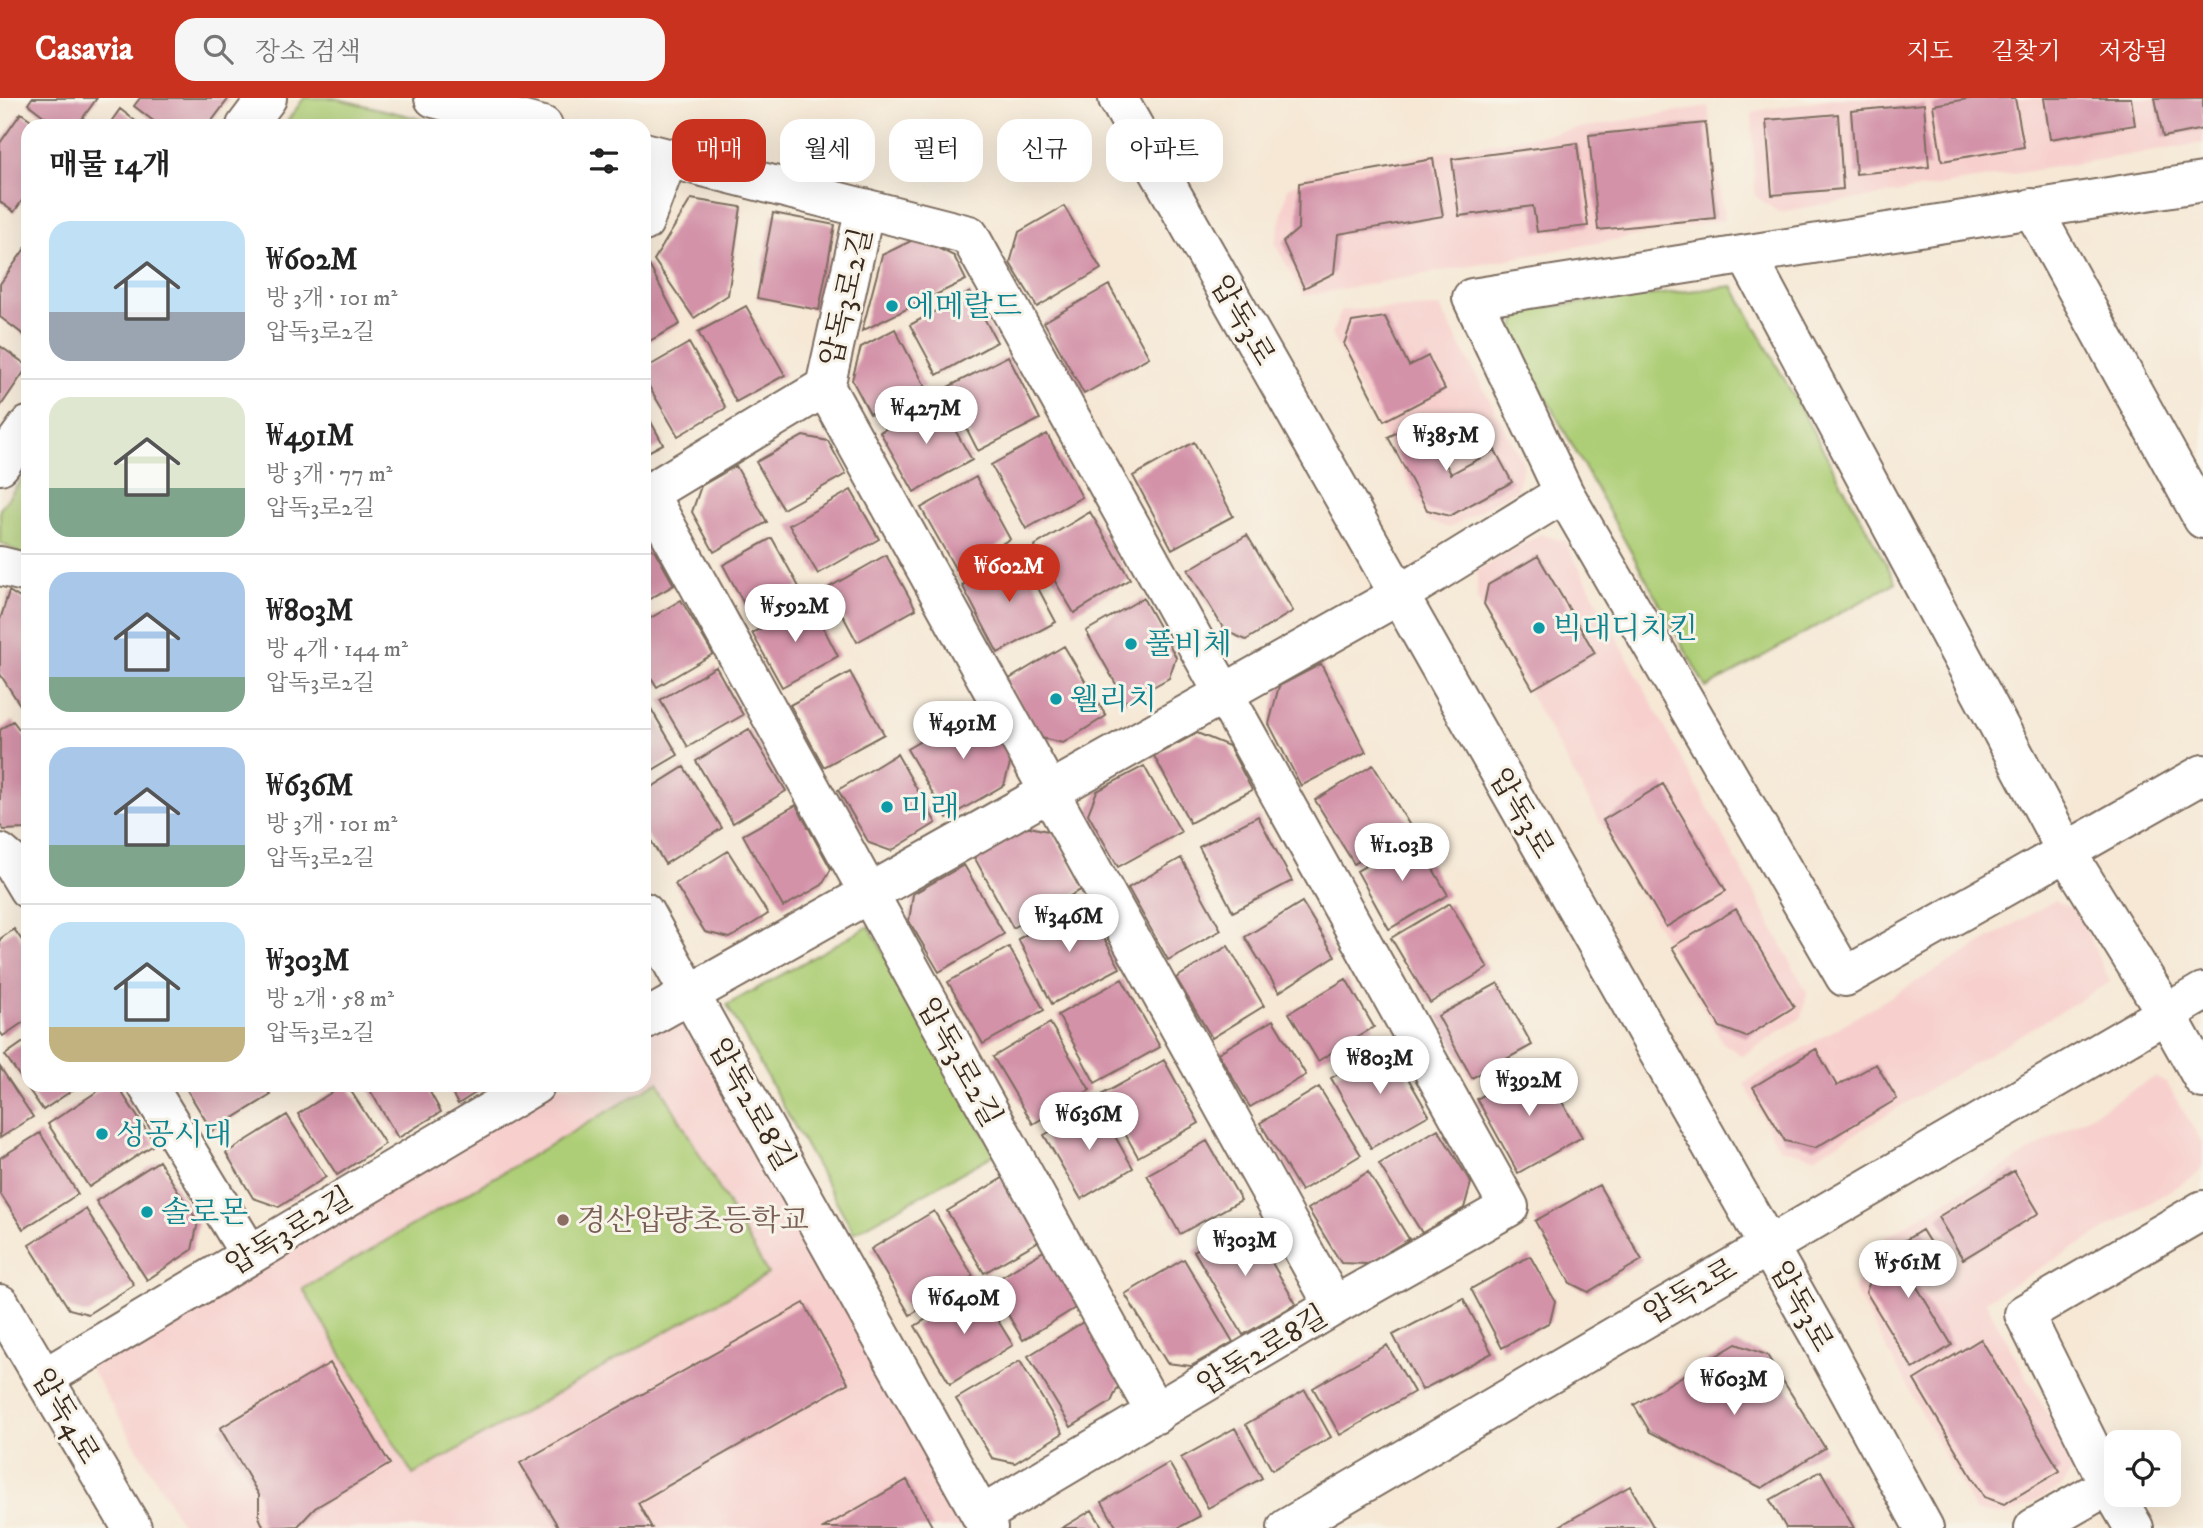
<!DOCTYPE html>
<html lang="ko">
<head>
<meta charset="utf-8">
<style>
  :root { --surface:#fff; --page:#f6f6f6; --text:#222; --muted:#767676; --line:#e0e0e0; --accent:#c8321e }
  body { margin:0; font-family:"IM FELL DW Pica","Noto Serif KR",serif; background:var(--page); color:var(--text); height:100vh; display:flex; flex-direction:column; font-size:26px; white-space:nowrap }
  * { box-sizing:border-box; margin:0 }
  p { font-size:23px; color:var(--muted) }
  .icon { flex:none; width:38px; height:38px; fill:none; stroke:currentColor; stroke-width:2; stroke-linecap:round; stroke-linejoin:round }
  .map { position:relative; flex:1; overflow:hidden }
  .sheet { position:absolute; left:21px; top:21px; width:630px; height:973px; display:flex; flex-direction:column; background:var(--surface); border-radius:21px; box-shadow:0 7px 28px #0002 }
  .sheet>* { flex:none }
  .top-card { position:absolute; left:672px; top:21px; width:665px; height:63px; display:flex; gap:14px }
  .controls { position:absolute; left:2104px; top:1332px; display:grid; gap:14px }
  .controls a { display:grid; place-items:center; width:77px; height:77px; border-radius:14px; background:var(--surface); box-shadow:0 7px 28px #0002; font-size:35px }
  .price { position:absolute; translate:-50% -60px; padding:0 16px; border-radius:24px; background:#fff; color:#222; font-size:23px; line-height:46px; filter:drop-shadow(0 2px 4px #0008) }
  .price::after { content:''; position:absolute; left:50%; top:42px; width:21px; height:16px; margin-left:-10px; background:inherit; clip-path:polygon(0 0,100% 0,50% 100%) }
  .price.selected { background:var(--accent); color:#fff }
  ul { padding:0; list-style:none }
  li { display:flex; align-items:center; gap:21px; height:175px; padding:0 28px }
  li+li { border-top:2px solid var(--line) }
  li span { display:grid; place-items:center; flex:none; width:196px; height:140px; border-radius:21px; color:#555 }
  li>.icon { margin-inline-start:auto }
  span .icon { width:84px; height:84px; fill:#fffc; stroke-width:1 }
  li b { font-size:30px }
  h2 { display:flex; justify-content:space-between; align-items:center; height:84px; padding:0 28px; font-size:30px }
  .tag { padding:0 24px; border-radius:21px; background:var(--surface); box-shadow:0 7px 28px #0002; font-size:24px; line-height:63px }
  .tag.selected { background:var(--accent); color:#fff }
  header { display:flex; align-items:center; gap:42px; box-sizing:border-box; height:98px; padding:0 35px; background:var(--accent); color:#fff }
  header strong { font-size:33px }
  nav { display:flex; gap:38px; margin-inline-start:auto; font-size:24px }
  .search { width:490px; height:63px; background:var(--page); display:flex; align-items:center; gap:18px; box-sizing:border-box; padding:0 24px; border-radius:21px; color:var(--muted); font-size:26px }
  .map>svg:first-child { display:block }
</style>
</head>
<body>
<header>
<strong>Casavia</strong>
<div class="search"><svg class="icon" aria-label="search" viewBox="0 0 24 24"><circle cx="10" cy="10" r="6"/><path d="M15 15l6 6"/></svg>장소 검색</div>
<nav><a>지도</a><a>길찾기</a><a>저장됨</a></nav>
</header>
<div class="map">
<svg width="2203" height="1430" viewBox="0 0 2203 1430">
  <rect width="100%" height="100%" fill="#f7f3e8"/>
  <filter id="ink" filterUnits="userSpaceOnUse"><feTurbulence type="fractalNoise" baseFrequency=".0143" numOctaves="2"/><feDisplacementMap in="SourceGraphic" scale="14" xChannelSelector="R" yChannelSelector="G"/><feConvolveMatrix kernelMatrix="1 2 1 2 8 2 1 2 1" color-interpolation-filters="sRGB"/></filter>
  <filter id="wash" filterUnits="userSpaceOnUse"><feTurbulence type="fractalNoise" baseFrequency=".00686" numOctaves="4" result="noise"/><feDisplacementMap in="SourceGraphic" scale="28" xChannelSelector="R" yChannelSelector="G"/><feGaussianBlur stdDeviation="1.57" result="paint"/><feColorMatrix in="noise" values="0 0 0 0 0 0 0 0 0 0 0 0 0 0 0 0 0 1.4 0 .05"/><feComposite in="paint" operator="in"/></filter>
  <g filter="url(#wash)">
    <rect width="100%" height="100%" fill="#f6e8d5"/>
    <!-- built -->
    <path fill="#f7d0cd" d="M1833 0H2203V45L1778 114 1755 98 1752 14Z
      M1708 8 1724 122 1304 198 1275 146 1288 90 1309 77Z
      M1440 209 1524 366 1517 391 1449 430 1428 423 1331 236 1342 212Z
      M1540 436 1565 443 1807 894 1802 919 1742 958 1722 944 1477 501V473Z
      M2055 802 2077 813 2110 884 1815 1059 1779 1050 1744 985Z
      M690 895 992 1430H184L82 1256 535 987H644V922Z
      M2155 979 2166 984 2203 1046V1066L2198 1076 1985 1203 2075 1366 2062 1389 2007 1418 1975 1413 1854 1191 1875 1145Z"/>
    <!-- green -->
    <path fill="#adce76" stroke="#747c4a" stroke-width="2" d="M304 0H334L450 28H284Z
      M1733 188 1896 484 1706 590 1512 238 1519 212Z
      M28 373V460L0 444V411Z
      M869 828 995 1056 854 1135 727 907Z
      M658 984 768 1176 413 1377 303 1191Z"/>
    <g id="blocks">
      <!-- building -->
      <path fill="#d392a8" d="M32 0H97L77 28H57L28 6Z
        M140 0H229L208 28H160L134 8Z
        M1973 0H2015L2024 49 1942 63 1933 7Z
        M2044 0H2131L2135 27 2050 41Z
        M2155 0H2203V31L2163 39Z
        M1924 6 1929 69 1856 76 1851 13Z
        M120 11 142 28H108Z
        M21 15 40 28H28V94L14 114 0 104V45Z
        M1838 16 1843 91 1772 97 1766 22Z
        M1705 25 1715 120 1598 132 1589 37Z
        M1577 45 1588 128 1537 134 1533 108 1459 118 1452 61Z
        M1433 61 1443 118 1338 136 1334 175 1304 190 1283 144 1298 131 1299 85Z
        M691 101 741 109 728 197 694 220 654 162Z
        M1064 108 1101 171 1037 209 1010 165 1019 134Z
        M773 115 835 127 819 212 757 200Z
        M917 140 954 158 966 182 862 233 882 157Z
        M26 149 28 151V240L0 219V186Z
        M649 167 680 226 644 246V169Z
        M1109 187 1149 259 1084 296 1044 224Z
        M970 194 997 244 937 277 910 227Z
        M746 208 785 277 736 304 698 234Z
        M1385 219 1409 268 1428 258 1445 291 1384 323 1344 246 1352 224Z
        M895 231 925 288 870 316 852 282 861 249Z
        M689 245 726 310 678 338 644 280V271Z
        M0 248 28 268 0 309Z
        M1008 258 1040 321 978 353 946 290Z
        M938 302 972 362 914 394 880 334Z
        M644 311 663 346 644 356Z
        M1422 321 1451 376 1495 352 1512 384 1450 418 1427 412 1388 339Z
        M1047 336 1082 399 1026 431 991 367Z
        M803 338 828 343 846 376 783 411 756 364Z
        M1194 344 1233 418 1172 451 1133 378Z
        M736 368 767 424 714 454 692 414 701 388Z
        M976 379 1010 441 956 472 921 410Z
        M851 392 879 441 818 476 789 427Z
        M1090 414 1130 481 1074 515 1034 448Z
        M1247 437 1293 513 1246 542 1225 533 1188 472Z
        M772 440 799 489 750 517 723 467Z
        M644 446 655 453 674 487 644 504Z
        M1020 456 1056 524 998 555 962 487Z
        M886 457 916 511 857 544 828 490Z
        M1538 458 1595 555 1533 591 1484 506 1488 487Z
        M9 493 28 505V610L24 613 0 576V522Z
        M1143 500 1176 559 1169 580 1126 604 1086 533Z
        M681 502 713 556 657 589 644 568V524Z
        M810 504 838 558 782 589 752 535Z
        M1064 548 1106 618 1063 645 1041 640 1006 583Z
        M1321 566 1366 654 1301 688 1269 626 1279 588Z
        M716 569 743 617 688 649 660 602Z
        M850 574 884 636 824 669 790 607Z
        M982 607 1012 659 1004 687 947 720 907 651Z
        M650 609 678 657 644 677V613Z
        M13 623 28 643V729L25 731 4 732 0 727V632Z
        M749 631 786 693 733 725 696 663Z
        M1197 635 1229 648 1252 692 1190 725 1154 658Z
        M897 656 936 725 891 753 869 745 838 692Z
        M1373 667 1412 731 1354 766 1315 702Z
        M1144 668 1181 734 1118 769 1088 716 1097 693Z
        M684 669 722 730 665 766 644 731V694Z
        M1663 686 1726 793 1666 829 1603 722Z
        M796 707 831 771 822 787 783 809 743 737Z
        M1258 718 1292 783 1233 814 1199 749Z
        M1025 728 1052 734 1084 790 1013 830 973 757Z
        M1415 740 1448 797 1389 831 1357 773Z
        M728 753 768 816 730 840 705 834 675 786Z
        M1181 760 1221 832 1168 862 1128 790Z
        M964 767 1004 836 939 874 909 823 913 796Z
        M1302 804 1335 858 1279 894 1245 839Z
        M1085 805 1120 870 1052 906 1018 841Z
        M1450 805 1488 870 1430 905 1391 840Z
        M1736 811 1794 909 1746 939 1720 929 1672 849Z
        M14 831 28 851V921L3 938 0 934V841Z
        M1228 848 1264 908 1212 940 1176 880Z
        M1009 849 1044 912 983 946 948 884Z
        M644 864 649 873 644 899Z
        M1122 881 1160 949 1095 985 1058 917Z
        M1346 881 1374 929 1318 963 1289 915Z
        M1498 885 1532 947 1472 980 1438 918Z
        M1273 922 1306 977 1250 1009 1218 955Z
        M1050 925 1090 992 1033 1026 993 959Z
        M28 941V987H80L43 1012 5 957Z
        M1389 947 1429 1017 1371 1050 1331 980Z
        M1816 951 1837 988 1876 966 1897 1001 1815 1050 1785 1043 1753 989Z
        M1164 962 1199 1025 1138 1059 1103 996Z
        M1540 965 1582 1039 1518 1075 1477 1001Z
        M0 969 33 1019 0 1040Z
        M107 987H117L155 1046 89 1089 48 1026Z
        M184 987H264L271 997 212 1033Z
        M343 987H347L385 1046 337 1077 298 1016Z
        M367 987H426L441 1014 398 1040Z
        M447 987H488L458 1006Z
        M1319 989 1361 1057 1301 1093 1260 1025Z
        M1097 1007 1133 1070 1081 1101 1044 1037Z
        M287 1017 326 1079 279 1109 253 1100 226 1055Z
        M1438 1031 1471 1085 1464 1110 1422 1135 1379 1066Z
        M40 1035 78 1096 23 1131 0 1095V1060Z
        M1207 1043 1241 1102 1180 1136 1147 1077Z
        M159 1063 198 1124 192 1152 147 1182 96 1103Z
        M2014 1073 2039 1115 1963 1161 1938 1119Z
        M1368 1074 1409 1141 1368 1166 1341 1165 1308 1111Z
        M1008 1077 1044 1140 984 1175 947 1113Z
        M1599 1087 1642 1162 1588 1194 1570 1185 1535 1123Z
        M86 1111 134 1187 88 1216 69 1211 29 1147Z
        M934 1113 973 1178 910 1217 871 1151Z
        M1247 1122 1296 1206 1243 1237 1194 1153Z
        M1922 1132 1940 1161 1911 1179 1952 1247 1913 1271 1866 1194 1880 1158Z
        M1047 1151 1080 1207 1023 1242 990 1186Z
        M1530 1158 1555 1203 1550 1224 1502 1250 1471 1191Z
        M1184 1161 1233 1244 1191 1268 1167 1265 1125 1196Z
        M977 1189 1013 1247 950 1286 915 1228Z
        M1463 1200 1492 1255 1422 1292 1393 1237Z
        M804 1205 848 1285 638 1405 652 1430H559L520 1365Z
        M1085 1223 1121 1282 1111 1304 1071 1329 1028 1258Z
        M1981 1241 2060 1373 2004 1406 1984 1399 1914 1282Z
        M1736 1246 1767 1257 1825 1350 1762 1390 1650 1334 1634 1307Z
        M1387 1247 1414 1294 1340 1337 1313 1290Z
        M1020 1263 1063 1335 1015 1365 992 1360 956 1301Z
        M330 1265 390 1366 315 1410 298 1428 264 1430 259 1419V1397L220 1330Z
        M1305 1292 1331 1339 1272 1372 1246 1326Z
        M1235 1330 1262 1380 1208 1410 1181 1360Z
        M1169 1365 1200 1418 1178 1430H1117L1102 1404Z
        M1821 1373 1854 1430H1786L1770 1402Z
        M907 1382 933 1430H823Z
        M1630 1388 1654 1430H1556Z
        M1092 1412 1103 1430H1062Z"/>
    </g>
  </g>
  <g filter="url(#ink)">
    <use href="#blocks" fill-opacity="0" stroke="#7c6c5e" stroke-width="2"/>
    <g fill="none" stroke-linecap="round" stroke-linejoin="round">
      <defs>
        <path id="minor" d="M434 0 543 28
          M1118 1 1817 1234 1924 1430
          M246 28 267 0
          M644 54 969 137 1509 1109 1334 1208 981 1418
          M2203 84 1472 200 1564 395 1845 879 2203 676
          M865 110 825 289 1334 1208
          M2032 110 2203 421
          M644 124 668 60
          M1747 158 2067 755 2166 915 2203 981
          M0 367 28 328
          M648 395 1156 1316
          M644 398 825 289
          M0 468 28 475
          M0 755 13 766 28 791
          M644 814 988 1430
          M644 922 1399 497 1564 395
          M147 987 250 1157
          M0 1206 132 1430
          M44 1280 535 987
          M1287 1430 2203 894
          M2034 1430 2109 1387
          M2134 1430 2109 1387 2024 1216 2203 1112"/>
      </defs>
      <!-- minor casing -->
      <use href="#minor" stroke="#7c6c5e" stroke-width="42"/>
      <!-- minor -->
      <use href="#minor" stroke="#fff" stroke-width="38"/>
    </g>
  </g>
  <!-- markers -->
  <g fill="#0f9aa8" stroke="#f7f3e8" stroke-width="2.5">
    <circle cx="892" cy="208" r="7"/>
    <circle cx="1539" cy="530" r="7"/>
    <circle cx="1131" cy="546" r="7"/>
    <circle cx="1056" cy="601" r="7"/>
    <circle cx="887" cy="709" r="7"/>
    <circle cx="102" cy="1036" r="7"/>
    <circle cx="147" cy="1114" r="7"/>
  </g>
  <circle fill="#8d6e63" stroke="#f7f3e8" stroke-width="2.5" cx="563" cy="1122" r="7"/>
  <g text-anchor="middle" stroke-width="6" stroke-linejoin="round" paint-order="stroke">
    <!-- street labels -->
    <g font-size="30" fill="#3b2a1e" stroke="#f7f3e8">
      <text transform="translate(846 199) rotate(-77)" y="10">압독3로2길</text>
      <text transform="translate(1243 222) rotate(60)" y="10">압독3로</text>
      <text transform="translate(1522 715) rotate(60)" y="10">압독3로</text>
      <text transform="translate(960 964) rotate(61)" y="10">압독3로2길</text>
      <text transform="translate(752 1006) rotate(61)" y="10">압독2로8길</text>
      <text transform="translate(289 1133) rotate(-31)" y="10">압독3로2길</text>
      <text transform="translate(1690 1193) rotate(-30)" y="10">압독2로</text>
      <text transform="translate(1802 1208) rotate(61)" y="10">압독3로</text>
      <text transform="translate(1262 1252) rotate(-31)" y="10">압독2로8길</text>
      <text transform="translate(66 1318) rotate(60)" y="10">압독4로</text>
    </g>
    <!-- culture labels -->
    <g font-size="30" fill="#0d838f" stroke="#f7f3e8" text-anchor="start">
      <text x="906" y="218">에메랄드</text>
      <text x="1553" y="540">빅대디치킨</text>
      <text x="1145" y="556">풀비체</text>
      <text x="1070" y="611">웰리치</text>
      <text x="901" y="719">미래</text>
      <text x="116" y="1046">성공시대</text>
      <text x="161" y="1124">솔로몬</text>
    </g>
    <!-- education labels -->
    <g font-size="30" fill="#785e54" stroke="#f7f3e8" text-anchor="start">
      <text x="577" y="1132">경산압량초등학교</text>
    </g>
  </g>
</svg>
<div class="controls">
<a><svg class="icon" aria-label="locate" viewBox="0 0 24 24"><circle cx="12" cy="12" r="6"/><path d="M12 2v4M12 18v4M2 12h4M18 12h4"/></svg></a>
</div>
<b class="price" style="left:926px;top:348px">₩427M</b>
<b class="price" style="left:1446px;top:375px">₩385M</b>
<b class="price selected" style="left:1009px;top:506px">₩602M</b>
<b class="price" style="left:795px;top:546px">₩592M</b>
<b class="price" style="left:963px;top:663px">₩491M</b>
<b class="price" style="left:1402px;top:785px">₩1.03B</b>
<b class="price" style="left:1069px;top:856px">₩346M</b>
<b class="price" style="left:1380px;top:998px">₩803M</b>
<b class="price" style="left:1529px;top:1020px">₩392M</b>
<b class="price" style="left:1089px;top:1054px">₩636M</b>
<b class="price" style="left:1245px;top:1180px">₩303M</b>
<b class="price" style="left:1908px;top:1202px">₩561M</b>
<b class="price" style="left:964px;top:1238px">₩640M</b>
<b class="price" style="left:1734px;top:1319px">₩603M</b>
<div class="top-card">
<a class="tag selected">매매</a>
<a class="tag">월세</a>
<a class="tag">필터</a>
<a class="tag">신규</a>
<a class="tag">아파트</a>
</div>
<section class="sheet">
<h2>매물 14개<svg class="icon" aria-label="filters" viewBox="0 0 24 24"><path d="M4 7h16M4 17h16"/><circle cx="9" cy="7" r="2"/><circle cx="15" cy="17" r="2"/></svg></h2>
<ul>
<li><span style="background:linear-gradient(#bfe0f5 65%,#9aa5b1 0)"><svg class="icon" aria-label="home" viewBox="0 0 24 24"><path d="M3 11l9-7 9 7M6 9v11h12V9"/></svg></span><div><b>₩602M</b><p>방 3개 · 101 m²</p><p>압독3로2길</p></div></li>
<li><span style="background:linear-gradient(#dfe7d0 65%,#7fa58c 0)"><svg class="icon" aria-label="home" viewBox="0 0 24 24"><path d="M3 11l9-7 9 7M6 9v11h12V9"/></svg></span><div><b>₩491M</b><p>방 3개 · 77 m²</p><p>압독3로2길</p></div></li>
<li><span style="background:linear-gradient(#a9c7e8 75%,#7fa58c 0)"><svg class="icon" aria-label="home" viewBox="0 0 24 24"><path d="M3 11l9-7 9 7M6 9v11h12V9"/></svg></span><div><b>₩803M</b><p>방 4개 · 144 m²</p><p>압독3로2길</p></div></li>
<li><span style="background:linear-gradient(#a9c7e8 70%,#7fa58c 0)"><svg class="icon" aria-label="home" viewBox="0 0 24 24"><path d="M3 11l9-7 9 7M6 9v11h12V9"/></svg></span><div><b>₩636M</b><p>방 3개 · 101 m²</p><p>압독3로2길</p></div></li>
<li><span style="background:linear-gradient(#bfe0f5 75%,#c2b280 0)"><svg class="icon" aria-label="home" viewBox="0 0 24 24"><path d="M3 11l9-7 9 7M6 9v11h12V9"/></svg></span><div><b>₩303M</b><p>방 2개 · 58 m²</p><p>압독3로2길</p></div></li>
</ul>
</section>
</div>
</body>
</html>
